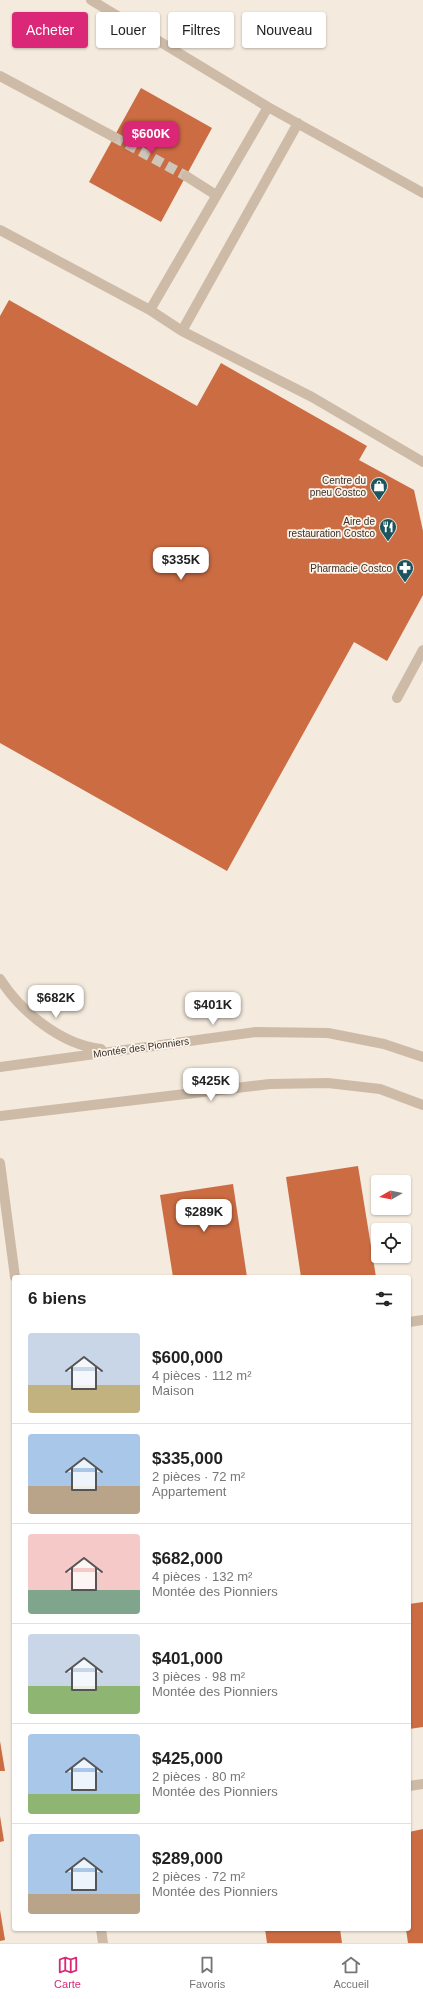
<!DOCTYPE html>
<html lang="fr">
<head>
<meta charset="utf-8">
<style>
  :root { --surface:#fff; --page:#f6f6f6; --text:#222; --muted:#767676; --line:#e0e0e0; --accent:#db2777 }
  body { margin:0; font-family:Helvetica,sans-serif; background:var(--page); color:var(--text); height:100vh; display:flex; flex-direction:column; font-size:15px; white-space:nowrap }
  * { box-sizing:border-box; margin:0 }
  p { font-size:13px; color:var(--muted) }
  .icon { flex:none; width:22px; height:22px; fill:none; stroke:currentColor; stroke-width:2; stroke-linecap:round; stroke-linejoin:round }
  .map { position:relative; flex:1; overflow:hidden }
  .side { position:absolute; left:12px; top:1275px; width:399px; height:656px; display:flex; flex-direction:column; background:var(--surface); border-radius:4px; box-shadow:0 1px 3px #0004 }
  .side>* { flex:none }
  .guide { position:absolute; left:12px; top:12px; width:399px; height:36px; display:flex; gap:8px }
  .needle { width:26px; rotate:261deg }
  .tools { position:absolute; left:371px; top:1175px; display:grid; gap:8px }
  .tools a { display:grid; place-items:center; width:40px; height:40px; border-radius:4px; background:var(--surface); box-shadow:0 1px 3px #0004; font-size:20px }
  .price { position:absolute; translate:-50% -34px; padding:0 9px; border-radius:8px; background:#fff; color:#222; font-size:13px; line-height:26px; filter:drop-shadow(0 1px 2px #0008) }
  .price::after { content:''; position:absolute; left:50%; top:24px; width:12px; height:9px; margin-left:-6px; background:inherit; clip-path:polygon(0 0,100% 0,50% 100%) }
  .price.active { background:var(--accent); color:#fff }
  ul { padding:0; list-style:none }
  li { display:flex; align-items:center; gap:12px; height:100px; padding:0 16px }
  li+li { border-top:1px solid var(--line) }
  li span { display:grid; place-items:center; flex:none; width:112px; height:80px; border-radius:4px; color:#555 }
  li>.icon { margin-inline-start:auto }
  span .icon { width:48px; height:48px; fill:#fffc; stroke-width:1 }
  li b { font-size:17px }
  h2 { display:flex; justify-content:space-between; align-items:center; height:48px; padding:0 16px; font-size:17px }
  .tag { padding:0 14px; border-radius:4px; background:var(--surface); box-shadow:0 1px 3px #0004; font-size:14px; line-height:36px }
  .tag.active { background:var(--accent); color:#fff }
  .tab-bar { display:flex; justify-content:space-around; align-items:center; height:56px; border-top:1px solid var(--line); background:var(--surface); font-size:11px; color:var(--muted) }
  .tab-bar a { display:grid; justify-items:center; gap:2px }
  .tab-bar .active { color:var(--accent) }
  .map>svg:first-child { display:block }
</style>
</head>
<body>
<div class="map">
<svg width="423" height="1943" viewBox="0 0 423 1943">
  <rect width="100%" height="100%" fill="#f4eadd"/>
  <!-- building -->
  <path fill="#cb6c43" d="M141 88 212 128 161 222 89 182Z
    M9 300 197 406 221 363 367 446 359 460 414 490 423 531V595L387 661 354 642 227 871 0 743V316Z
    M358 1166 376 1277H301L286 1177Z
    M233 1184 247 1277H173L160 1195Z
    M423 1602V1727L409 1729V1604Z
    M0 1741 5 1771H0Z
    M0 1816 4 1841 0 1842Z
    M423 1829V1943H408L406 1929H409V1832Z
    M0 1910 5 1940 0 1941Z
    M265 1929H340L342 1943H267Z"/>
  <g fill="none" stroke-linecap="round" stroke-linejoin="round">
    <!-- minor-tunnel -->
    <path stroke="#cfc5b9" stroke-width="10" stroke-dasharray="10 5" stroke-linecap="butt" d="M114 137 186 176"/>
    <!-- minor -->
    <path stroke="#cdbba8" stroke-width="10" d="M91 0 268 107 423 193
      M0 76 114 137
      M186 176 216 195
      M0 230 150 310 182 331 312 397 423 462
      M150 310 268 107
      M182 331 298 123
      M397 698 423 650
      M0 979C21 1012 62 1045 101 1049
      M0 1067 256 1032 328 1033 384 1044 423 1057
      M0 1116 270 1084 328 1083 380 1089 423 1105
      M0 1163 15 1277
      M409 1322 423 1320
      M409 1786 423 1784
      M101 1929 103 1943"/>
  </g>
  <!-- icons -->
  <defs>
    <symbol id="shop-pin" viewBox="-11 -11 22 30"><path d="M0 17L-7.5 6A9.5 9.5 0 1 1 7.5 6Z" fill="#1c555d" stroke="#fbf4ea"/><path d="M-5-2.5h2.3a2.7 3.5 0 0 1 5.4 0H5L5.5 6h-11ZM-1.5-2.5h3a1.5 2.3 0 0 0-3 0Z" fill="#fff"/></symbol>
    <symbol id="restaurant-pin" viewBox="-11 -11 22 30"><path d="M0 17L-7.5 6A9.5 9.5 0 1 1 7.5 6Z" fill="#1c555d" stroke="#fbf4ea"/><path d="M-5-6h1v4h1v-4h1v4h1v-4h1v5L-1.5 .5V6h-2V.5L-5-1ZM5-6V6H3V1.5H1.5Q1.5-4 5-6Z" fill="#fff"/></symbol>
    <symbol id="pharmacy-pin" viewBox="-11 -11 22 30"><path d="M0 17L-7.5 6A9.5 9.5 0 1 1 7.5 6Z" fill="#1c555d" stroke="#fbf4ea"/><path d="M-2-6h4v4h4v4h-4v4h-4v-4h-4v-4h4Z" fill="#fff"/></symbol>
  </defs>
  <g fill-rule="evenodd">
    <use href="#shop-pin" x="369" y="476" width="20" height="27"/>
    <use href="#restaurant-pin" x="378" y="517" width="20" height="27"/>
    <use href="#pharmacy-pin" x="395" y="558" width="20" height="27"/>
  </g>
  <g text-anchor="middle" stroke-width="3.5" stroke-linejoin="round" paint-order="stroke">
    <!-- poi labels -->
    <g font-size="10" fill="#392f29" stroke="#fbf4ea" text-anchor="end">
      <text x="366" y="484">Centre du<tspan x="366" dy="12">pneu Costco</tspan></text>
      <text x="375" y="525">Aire de<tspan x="375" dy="12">restauration Costco</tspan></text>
      <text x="392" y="572">Pharmacie Costco</text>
    </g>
    <!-- street labels -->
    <g font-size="10" fill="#392f29" stroke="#fbf4ea">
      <text transform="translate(141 1047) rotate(-8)" y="4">Montée des Pionniers</text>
    </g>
  </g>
</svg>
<div class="tools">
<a><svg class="needle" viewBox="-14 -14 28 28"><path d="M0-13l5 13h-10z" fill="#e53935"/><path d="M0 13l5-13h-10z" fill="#767676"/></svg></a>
<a><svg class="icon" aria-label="locate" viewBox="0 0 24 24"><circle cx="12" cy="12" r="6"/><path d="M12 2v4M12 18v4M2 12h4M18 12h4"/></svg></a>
</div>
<b class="price active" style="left:151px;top:155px">$600K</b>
<b class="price" style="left:181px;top:581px">$335K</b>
<b class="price" style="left:56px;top:1019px">$682K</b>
<b class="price" style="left:213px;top:1026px">$401K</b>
<b class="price" style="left:211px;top:1102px">$425K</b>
<b class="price" style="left:204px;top:1233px">$289K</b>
<div class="guide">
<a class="tag active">Acheter</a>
<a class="tag">Louer</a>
<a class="tag">Filtres</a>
<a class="tag">Nouveau</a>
</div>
<section class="side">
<h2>6 biens<svg class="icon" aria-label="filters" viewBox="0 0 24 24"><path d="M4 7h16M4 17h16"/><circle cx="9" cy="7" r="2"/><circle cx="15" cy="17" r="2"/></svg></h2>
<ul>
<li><span style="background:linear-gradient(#c9d6e8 65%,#c2b280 0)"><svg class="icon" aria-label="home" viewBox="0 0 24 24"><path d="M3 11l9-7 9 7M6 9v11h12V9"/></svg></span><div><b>$600,000</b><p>4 pièces · 112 m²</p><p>Maison</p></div></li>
<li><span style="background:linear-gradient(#a9c7e8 65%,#b9a48a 0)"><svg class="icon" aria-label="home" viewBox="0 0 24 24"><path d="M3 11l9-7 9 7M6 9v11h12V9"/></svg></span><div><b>$335,000</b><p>2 pièces · 72 m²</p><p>Appartement</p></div></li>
<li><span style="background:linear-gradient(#f6c9c9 70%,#7fa58c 0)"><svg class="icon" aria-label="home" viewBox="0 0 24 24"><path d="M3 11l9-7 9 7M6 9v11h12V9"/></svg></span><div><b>$682,000</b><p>4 pièces · 132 m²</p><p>Montée des Pionniers</p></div></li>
<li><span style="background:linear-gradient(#c9d6e8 65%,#8fb573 0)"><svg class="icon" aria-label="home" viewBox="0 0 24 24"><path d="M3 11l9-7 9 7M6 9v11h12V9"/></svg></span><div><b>$401,000</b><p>3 pièces · 98 m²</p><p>Montée des Pionniers</p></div></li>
<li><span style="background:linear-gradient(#a9c7e8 75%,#8fb573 0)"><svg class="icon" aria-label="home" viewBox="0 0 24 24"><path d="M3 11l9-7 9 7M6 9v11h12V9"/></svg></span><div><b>$425,000</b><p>2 pièces · 80 m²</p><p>Montée des Pionniers</p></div></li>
<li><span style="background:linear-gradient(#a9c7e8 75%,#b9a48a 0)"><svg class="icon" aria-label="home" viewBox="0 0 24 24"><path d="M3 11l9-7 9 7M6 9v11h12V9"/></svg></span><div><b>$289,000</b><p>2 pièces · 72 m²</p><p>Montée des Pionniers</p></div></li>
</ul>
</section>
</div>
<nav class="tab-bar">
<a class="active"><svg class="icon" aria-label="map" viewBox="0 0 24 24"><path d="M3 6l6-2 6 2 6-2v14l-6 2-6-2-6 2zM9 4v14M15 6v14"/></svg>Carte</a>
<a><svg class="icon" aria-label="saved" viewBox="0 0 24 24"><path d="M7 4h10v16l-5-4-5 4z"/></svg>Favoris</a>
<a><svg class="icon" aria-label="home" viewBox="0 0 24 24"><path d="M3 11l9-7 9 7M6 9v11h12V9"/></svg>Accueil</a>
</nav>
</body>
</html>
